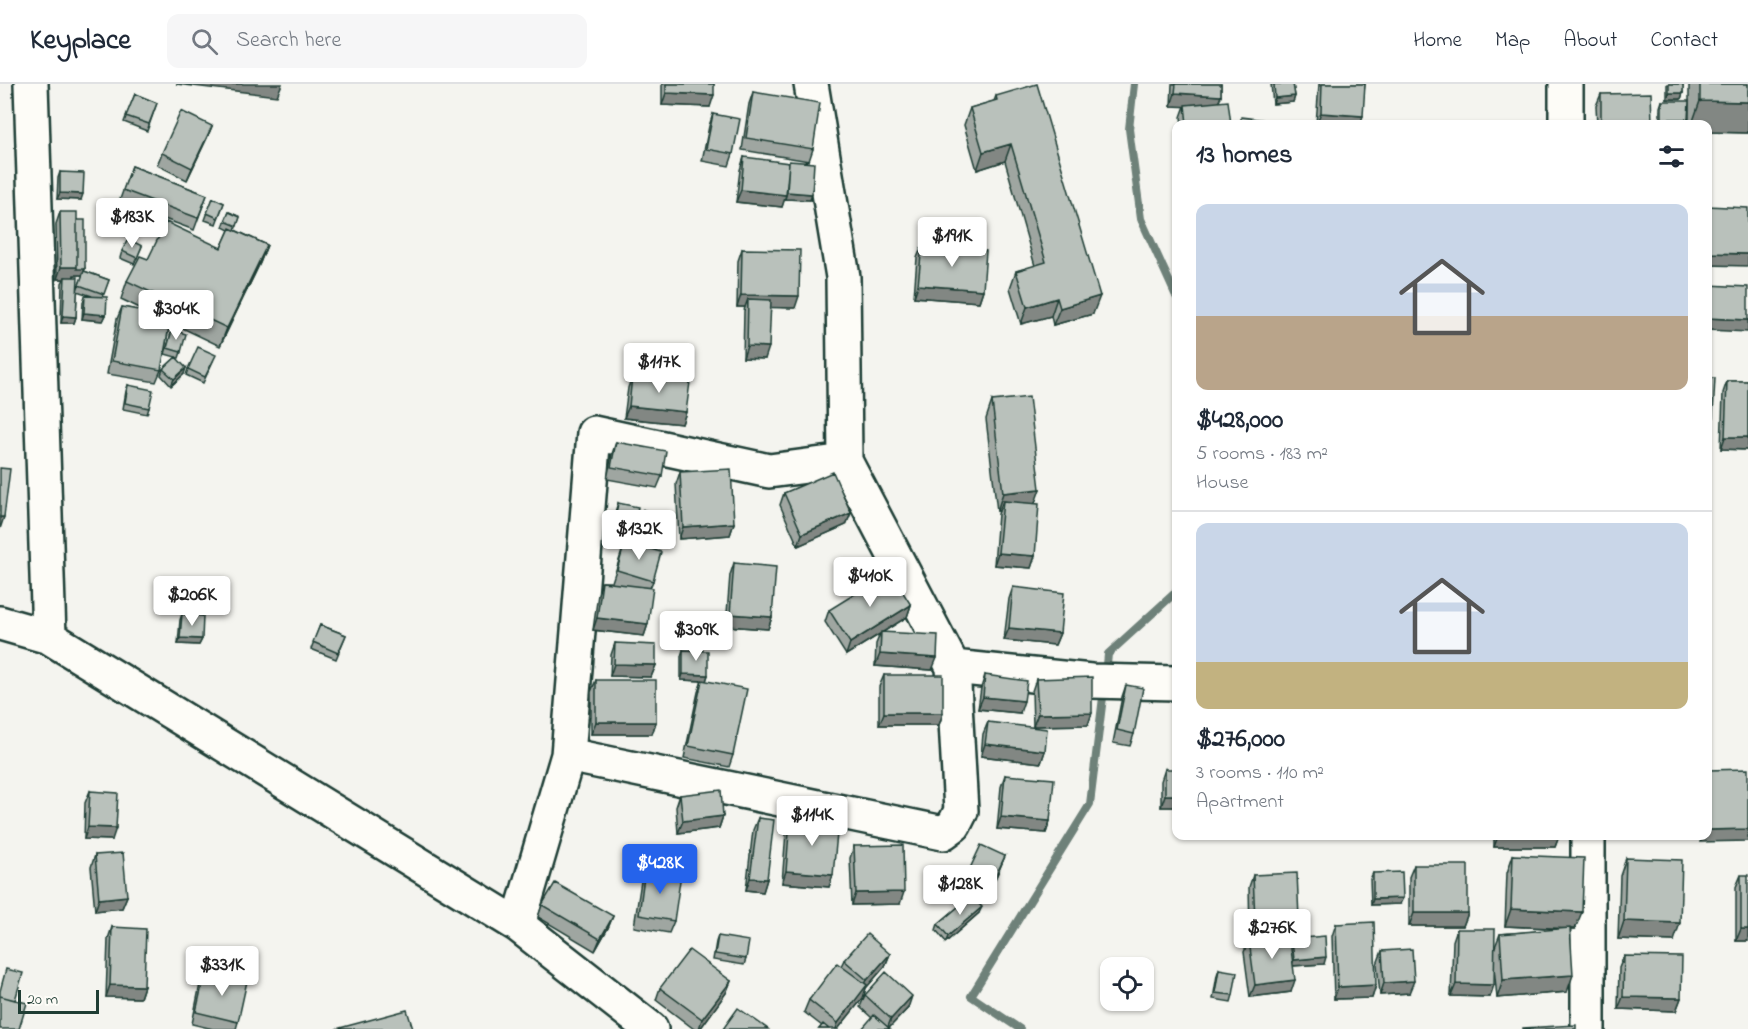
<!DOCTYPE html>
<html lang="en">
<head>
<meta charset="utf-8">
<style>
  :root { --surface:#fff; --page:#f6f6f7; --text:#1f2937; --muted:#747a83; --line:#e0e1e3; --accent:#2563eb }
  body { margin:0; font-family:"Indie Flower",sans-serif; background:var(--page); color:var(--text); height:100vh; display:flex; flex-direction:column; font-size:22px; white-space:nowrap }
  * { box-sizing:border-box; margin:0 }
  p { font-size:20px; color:var(--muted) }
  .icon { flex:none; width:33px; height:33px; fill:none; stroke:currentColor; stroke-width:2; stroke-linecap:round; stroke-linejoin:round }
  .map { position:relative; flex:1; overflow:hidden }
  .side { position:absolute; left:1172px; top:36px; width:540px; height:720px; display:flex; flex-direction:column; background:var(--surface); border-radius:12px; box-shadow:0 2px 4px #0004 }
  .side>* { flex:none }
  .controls { position:absolute; left:1100px; top:873px; display:grid; gap:12px }
  .controls a { display:grid; place-items:center; width:54px; height:54px; border-radius:12px; background:var(--surface); box-shadow:0 2px 4px #0004; font-size:30px }
  .scale { position:absolute; left:18px; bottom:15px; width:81px; box-sizing:border-box; padding-left:6px; border:3px solid #1f3d34; border-top:0; font-size:16px; line-height:21px; white-space:nowrap; color:#1f3d34; -webkit-text-stroke:4px #fdfcf7; paint-order:stroke }
  .price { position:absolute; translate:-50% -51px; padding:0 14px; border-radius:6px; background:#fff; color:#222; font-size:20px; line-height:39px; filter:drop-shadow(0 2px 3px #0008) }
  .price::after { content:''; position:absolute; left:50%; top:36px; width:18px; height:14px; margin-left:-9px; background:inherit; clip-path:polygon(0 0,100% 0,50% 100%) }
  .price.current { background:var(--accent); color:#fff }
  ul { padding:0; list-style:none }
  li { display:grid; align-content:center; gap:12px; height:318px; padding:0 24px }
  li+li { border-top:2px solid var(--line) }
  li span { display:grid; place-items:center; height:186px; border-radius:12px; color:#555 }
  li>.icon { margin-inline-start:auto }
  span .icon { width:108px; height:108px; fill:#fffc; stroke-width:1 }
  li b { font-size:26px }
  h2 { display:flex; justify-content:space-between; align-items:center; height:72px; padding:0 24px; font-size:26px }
  header { display:flex; align-items:center; gap:36px; box-sizing:border-box; height:84px; padding:0 30px; background:var(--surface); border-bottom:2px solid var(--line) }
  header strong { font-size:28px }
  nav { display:flex; gap:33px; margin-inline-start:auto; font-size:21px }
  .search { width:420px; height:54px; background:var(--page); display:flex; align-items:center; gap:15px; box-sizing:border-box; padding:0 21px; border-radius:12px; color:var(--muted); font-size:22px }
  .map>svg:first-child { display:block }
</style>
</head>
<body>
<header>
<strong>Keyplace</strong>
<div class="search"><svg class="icon" aria-label="search" viewBox="0 0 24 24"><circle cx="10" cy="10" r="6"/><path d="M15 15l6 6"/></svg>Search here</div>
<nav><a>Home</a><a>Map</a><a>About</a><a>Contact</a></nav>
</header>
<div class="map">
<svg width="1748" height="945" viewBox="0 0 1748 945">
  <rect width="100%" height="100%" fill="#f4f4ef"/>
  <filter id="ink" filterUnits="userSpaceOnUse"><feTurbulence type="fractalNoise" baseFrequency=".0167" numOctaves="2"/><feDisplacementMap in="SourceGraphic" scale="12" xChannelSelector="R" yChannelSelector="G"/><feConvolveMatrix kernelMatrix="1 2 1 2 8 2 1 2 1" color-interpolation-filters="sRGB"/></filter>
  <g filter="url(#ink)">
    <g fill="none" stroke-linecap="round" stroke-linejoin="round">
      <!-- stream -->
      <path stroke="#6e8179" stroke-width="8" d="M1134 0 1129 45 1141 135 1176 212
        M1106 592 1108 570 1176 508
        M1020 945 971 912 1090 720 1104 605"/>
      <defs>
        <path id="minor" d="M31 0 49 553
          M1566 0V40
          M845 377 953 583 1091 597 1176 599
          M0 539 49 553 518 841 651 945
          M568 671 943 749 954 741 961 727 953 583
          M1588 752V945
          M518 841 568 671 594 349 769 387 845 377 843 193 811 0"/>
      </defs>
      <!-- minor casing -->
      <use href="#minor" stroke="#1f3d34" stroke-width="38"/>
      <!-- minor -->
      <use href="#minor" stroke="#fdfcf7" stroke-width="33"/>
    </g>
    <!-- wall -->
    <path fill="#9fa6a1" stroke="#1f3d34" stroke-width="1.5" fill-rule="evenodd" d="M662 0H714L710 23 662 21Z
      M1172 0H1221V12L1219 18 1231 40H1182L1181 33 1185 22H1171Z
      M1271 0H1293L1295 12 1293 18 1273 20Z
      M1319 0H1365L1360 40H1316Z
      M1667 0H1683V9L1681 15H1667Z
      M1689 0H1748V49L1707 48V40H1689Z
      M753 8 813 65 809 77 742 66 749 20Z
      M135 10 157 19 147 47 124 38Z
      M1601 10 1652 38 1651 40H1597L1596 22Z
      M996 12 1093 230 1053 241 1051 232 1021 240 1010 204 1016 187 1035 182 1005 77 977 86 964 41 970 24 994 17Z
      M1662 17 1688 35 1686 40H1660V23Z
      M713 30 733 70 729 82 702 77 709 42Z
      M212 42 207 54 187 96 157 81 162 69Z
      M744 73 810 116 785 115V113L782 123 736 118 740 86Z
      M132 82 207 111 194 146 119 118Z
      M60 88 81 116 57 115 58 94Z
      M213 114 224 119 216 140 205 136Z
      M60 128 77 136 85 185 84 187 109 196 102 213 106 231 103 237 82 235 83 218 85 212H92L77 207 76 233 74 239H61L62 199 64 195H57L56 140ZM74 191H83L77 206 74 193Z
      M229 128 240 133 235 146 267 161 260 179 220 262 170 238 161 286 156 298 107 290 117 235 122 223 148 228 121 215 127 197 148 175 221 164 229 146 223 143Z
      M142 162 134 180 120 174 122 167Z
      M922 162 983 206 979 218 914 213 917 174Z
      M742 165 795 224 771 223 765 275 743 274 744 227 745 223H737L738 177Z
      M172 246 181 268 179 274H176L184 290 171 302 161 291 163 285 176 273 165 270Z
      M213 277 203 299 186 291 188 285Z
      M632 292 686 328 682 340 624 334 628 304Z
      M1727 297H1748V366L1721 365 1723 309Z
      M128 301 149 324 147 330 123 325 126 307Z
      M992 317 1035 420V472L1031 484 994 481 998 430 999 427H997L986 335Z
      M616 358 662 392 657 404 607 395 612 370Z
      M680 388 734 439 730 451 679 455 676 400Z
      M784 409 851 429 846 441 798 462 780 421Z
      M618 419 632 451 630 457 611 453 616 425Z
      M643 426 657 463 655 467 653 497 650 504 648 540 644 552 593 546 598 510 602 498H612L625 458 636 461 641 432Z
      M734 479 772 533 768 545 726 542 730 491Z
      M1013 503 1060 549 1055 561 1004 556 1009 515Z
      M911 521 907 533 883 548 932 586 875 582 876 560 880 550 846 571 825 538 829 526Z
      M182 530 202 555 199 561 178 560 180 536Z
      M320 541 346 551 336 575 311 565Z
      M615 559 656 581 651 593 610 592 611 571Z
      M683 566 708 591 706 597 733 671 729 683 684 674 698 608 702 597 681 596V572Z
      M884 591 943 629 939 641H879V603Z
      M985 591 1020 629 978 625 981 604Z
      M1036 595 1088 641 1033 642 1032 607Z
      M596 596 656 638 652 650H591V608Z
      M1126 601 1134 650 1130 662 1113 659 1122 613Z
      M988 638 1045 667 1041 679 981 672 983 650Z
      M1165 685 1176 723H1161V697Z
      M1005 691 1050 737 1046 749 997 745 1001 703Z
      M90 707 112 756 84 755 85 719Z
      M680 711 723 732 719 744 678 749 676 723Z
      M758 734 767 795 763 808 746 806 753 746Z
      M790 736 833 791 829 803 782 799 786 748Z
      M1494 752H1559L1555 763H1494Z
      M854 762 900 820 852 821 850 774Z
      M95 771 127 812 122 824 95 827 91 783Z
      M1513 771 1575 845H1570L1567 908 1497 914 1494 883 1490 913 1451 912 1453 857 1457 845 1495 863 1500 850 1563 845 1505 842 1507 789Z
      M1005 772 985 818 972 813 979 829 946 858 936 846 938 840 971 812 961 808 965 795Z
      M1626 774 1674 857 1618 855 1620 792Z
      M1414 781 1468 829 1463 842H1409V793Z
      M645 785 674 837 669 849 634 843 641 797Z
      M1373 789 1400 820 1371 821 1370 795Z
      M1253 791 1294 846 1250 848 1249 803Z
      M1741 791 1748 857H1736V803Z
      M542 821 613 832 608 844 595 867 538 833Z
      M1336 840 1376 901 1372 914 1334 915 1332 852Z
      M112 843 144 902 140 914 106 913 108 855Z
      M718 852 746 875 744 881 713 876 716 858Z
      M1292 855 1324 880 1293 882 1291 908 1250 913 1244 868 1249 856 1290 860Z
      M1382 867 1409 909 1380 911 1377 880Z
      M890 870 885 882 866 904 863 914 838 945H819L822 942 804 928 809 916 841 882 844 876Z
      M1624 872 1681 914 1676 927 1618 925 1619 884Z
      M1219 885 1233 911 1231 918 1213 915 1217 891Z
      M205 888 238 938 236 945H213L192 940 200 900Z
      M731 897 726 909 700 945H694L656 916 660 904Z
      M865 911 908 924 889 944 872 934 860 923Z"/>
    <!-- shaded-wall -->
    <path fill="#828783" stroke="#1f3d34" stroke-width="1.5" d="M176 0H282L277 12Z
      M666 9 714 11 710 23 662 21Z
      M1175 9 1221 12 1216 24 1171 22Z
      M1669 9H1683L1681 15H1667Z
      M1295 12 1293 18 1273 20 1275 14Z
      M1700 17 1748 18V49L1707 48V40H1692Z
      M1321 29 1363 32 1360 40H1316Z
      M1662 35H1688L1686 40H1660Z
      M1652 38 1651 40H1601V39Z
      M212 42 207 54 187 96 192 84Z
      M1011 60 1005 77 977 86 983 68Z
      M741 106 786 111 782 123 736 118Z
      M787 108 812 110 810 116 785 115Z
      M60 109 83 110 81 116 57 115Z
      M267 161 260 179 220 262 227 244Z
      M1707 169 1748 170V182L1707 181Z
      M61 183H77L85 185 83 191H74L73 195 65 193 64 195H57Z
      M918 201 983 206 979 218 914 213Z
      M741 211 799 212 795 224 748 223V215L745 223H737Z
      M1100 212 1093 230 1053 241 1060 224Z
      M1057 214 1051 232 1021 240 1027 223Z
      M84 229 106 231 103 237 82 235Z
      M63 232 76 233 74 239H61Z
      M1707 234 1748 236V248L1707 246Z
      M747 262 769 263 765 275 743 274Z
      M186 284 184 290 171 302 174 295Z
      M629 322 686 328 682 340 624 334Z
      M1707 348 1712 349 1708 361H1707Z
      M1725 353H1748V366L1721 365Z
      M1040 405 1034 422 1003 417 999 427H997L1003 409Z
      M851 429 846 441 798 462 802 450Z
      M0 433H4L0 445Z
      M734 439 730 451 679 455 683 443Z
      M998 469 1035 472 1031 484 994 481Z
      M911 521 907 533 846 571 850 559Z
      M730 530 772 533 768 545 726 542Z
      M597 534 648 540 644 552 593 546Z
      M1009 544 1060 549 1055 561 1004 556Z
      M180 554 202 555 199 561 178 560Z
      M880 570 937 574 932 586 875 582Z
      M614 580 656 581 651 593 610 592Z
      M683 590 708 591 706 597 681 596Z
      M983 613 1024 617 1020 629 978 625Z
      M884 629H943L939 641H879Z
      M1092 629 1088 641 1033 642 1038 630Z
      M596 638H656L652 650H591Z
      M985 660 1045 667 1041 679 981 672Z
      M1165 711H1176V723H1161Z
      M723 732 719 744 678 749 683 737Z
      M1001 733 1050 737 1046 749 997 745Z
      M88 743 116 744 112 756 84 755Z
      M1748 745V757L1700 758 1703 752H1707V746Z
      M1498 752H1559L1555 763H1494Z
      M1641 752H1672L1671 754Z
      M1005 772 1000 784 985 818 989 806Z
      M786 787 833 791 829 803 782 799Z
      M750 794 767 795 763 808 746 806Z
      M904 808 900 820 852 821 856 809Z
      M127 812 122 824 95 827 99 815Z
      M1403 814 1400 820 1371 821 1373 815Z
      M982 823 979 829 946 858 948 852Z
      M1511 825 1582 828 1575 845 1505 842Z
      M1414 829H1468L1463 842H1409Z
      M613 832 608 844 595 867 600 855Z
      M1299 834 1294 846 1250 848 1255 836Z
      M1624 837 1680 839 1674 857 1618 855Z
      M1741 845H1748V857H1736Z
      M890 870 885 882 866 904 863 914 838 945H836L838 939 862 907 867 896Z
      M1326 873 1324 880 1291 882 1294 876Z
      M1573 891 1567 908 1497 914 1503 896Z
      M1295 896 1291 908 1250 913 1255 901Z
      M731 897 726 909 700 945H699L702 935Z
      M1414 897 1409 909 1380 911 1384 899Z
      M1456 900 1494 901 1490 913 1451 912Z
      M110 901 144 902 140 914 106 913Z
      M1376 901 1372 914 1334 915 1338 903Z
      M912 912 908 924 888 945H887L891 935Z
      M1623 913 1681 914 1676 927 1618 925Z"/>
    <!-- building -->
    <path fill="#b9c1bb" stroke="#1f3d34" stroke-width="1.5" d="M666 0H714V11L666 9Z
      M1037 0 1100 212 1060 224 1057 214 1027 223 1016 187 1046 178 1011 60 983 68 970 24 997 16 996 12Z
      M1176 0H1221V12L1175 9Z
      M1274 0H1293L1295 12 1275 14Z
      M1322 0H1365L1363 32 1321 29Z
      M1669 0H1683V9H1669Z
      M1700 0H1748V18L1700 17Z
      M753 8 820 19 813 65 746 54Z
      M1651 9 1652 38 1601 39V10Z
      M135 10 157 19 149 40 126 32Z
      M1228 17 1231 40H1187L1185 21Z
      M1662 17H1689L1688 35H1662Z
      M181 27 212 42 192 84 162 69Z
      M713 30 740 35 733 70 706 65Z
      M1241 33 1265 36 1264 40H1241Z
      M744 73 789 79 786 111 741 106Z
      M789 77 814 79 812 110 787 108Z
      M132 82 207 111 198 134 123 106Z
      M60 88 84 89 83 110 60 109Z
      M213 114 224 119 218 134 207 129Z
      M1707 122 1748 124V170L1707 169Z
      M60 128H77V183H61Z
      M229 128 240 133 237 142 225 137Z
      M77 136H85V185H77Z
      M166 138 221 164 230 144 267 161 227 244 127 197 140 172 148 175Z
      M128 155 142 162 137 174 122 167Z
      M922 162 986 167 983 206 918 201Z
      M742 165 800 166 799 212 741 211Z
      M84 187 109 196 104 210 79 201Z
      M65 193H78L76 233 63 232Z
      M1708 201 1748 203V236L1707 234Z
      M85 212 107 213 106 231 84 229Z
      M748 215 771 216 769 263 747 262Z
      M122 223 171 232 161 286 112 277Z
      M172 246 186 250 181 268 167 264Z
      M198 263 216 271 205 293 188 285Z
      M176 273 186 284 174 295 163 285Z
      M632 292 690 298 686 328 629 322Z
      M1707 294H1715L1712 349 1707 348Z
      M1727 297H1748V353H1725Z
      M128 301 153 306 149 324 125 319Z
      M1029 313 1040 405 1003 409 992 317Z
      M616 358 666 367 662 392 611 383Z
      M0 384 10 385 4 433H0Z
      M731 385 734 439 683 443 680 388Z
      M833 388 851 429 802 450 784 409Z
      M1003 417 1039 420 1035 472 998 469Z
      M618 419 638 423 632 451 613 447Z
      M643 426 663 430 657 463 637 460Z
      M625 458 661 468 653 497 617 486Z
      M734 479 776 483 772 533 730 530Z
      M890 488 911 521 850 559 829 526Z
      M602 498 653 504 648 540 597 534Z
      M1013 503 1064 509 1060 549 1009 544Z
      M182 530 203 532 202 555 180 554Z
      M320 541 346 551 338 569 313 558Z
      M881 548 938 551 937 574 880 570Z
      M615 559 656 561V581L614 580Z
      M683 566 708 567V591L683 590Z
      M884 591H943V629H884Z
      M985 591 1027 597 1024 617 983 613Z
      M1092 593V629L1038 630 1036 595Z
      M596 596H656V638H596Z
      M702 596 747 605 733 671 688 662Z
      M1126 601 1143 604 1134 650 1117 646Z
      M988 638 1047 645 1045 667 985 660Z
      M1165 685H1176V711H1165Z
      M1748 685V745L1707 746V686Z
      M1005 691 1054 695 1050 737 1001 733Z
      M721 706 723 732 683 737 680 711Z
      M90 707 118 709 116 744 88 743Z
      M758 734 774 736 767 795 750 794Z
      M790 736 838 739 833 791 786 787Z
      M903 761 904 808 856 809 854 762Z
      M981 761 1005 772 989 806 965 795Z
      M123 769 127 812 99 815 95 771Z
      M1513 771 1584 774 1582 828 1511 825Z
      M1626 774 1682 776 1680 839 1624 837Z
      M1414 781H1468V829H1414Z
      M645 785 681 790 674 837 639 831Z
      M1402 788 1403 814 1373 815V789Z
      M1297 789 1299 834 1255 836 1253 791Z
      M1741 791H1748V845H1741Z
      M555 799 613 832 600 855 542 821Z
      M971 812 982 823 948 852 938 840Z
      M1374 838 1376 901 1338 903 1336 840Z
      M112 843 146 845 144 902 110 901Z
      M1570 844 1573 891 1503 896 1500 850Z
      M1457 845H1495L1494 901 1456 900Z
      M867 850 890 870 867 896 844 876Z
      M1289 850 1295 896 1255 901 1249 856Z
      M718 852 749 857 746 875 715 870Z
      M1325 852 1326 873 1294 876 1292 855Z
      M1412 865 1414 897 1384 899 1382 867Z
      M689 866 731 897 702 935 660 904Z
      M1624 872 1682 873 1681 914 1623 913Z
      M837 879 867 901 838 939 809 916Z
      M6 885 23 889 15 916 0 912V907Z
      M1219 885 1237 888 1233 911 1215 909Z
      M205 888 247 897 238 938 196 928Z
      M886 888 912 912 891 935 865 911Z
      M0 912 27 919 19 945H0Z
      M738 924 768 945H723Z
      M407 926 413 945H336Z
      M874 931 890 945H862Z
      M823 940 829 945H819Z
      M1576 941V945H1523V944Z"/>
  </g>
</svg>
<div class="controls">
<a><svg class="icon" aria-label="locate" viewBox="0 0 24 24"><circle cx="12" cy="12" r="6"/><path d="M12 2v4M12 18v4M2 12h4M18 12h4"/></svg></a>
</div>
<div class="scale">20 m</div>
<b class="price" style="left:132px;top:165px">$183K</b>
<b class="price" style="left:952px;top:184px">$191K</b>
<b class="price" style="left:176px;top:257px">$304K</b>
<b class="price" style="left:659px;top:310px">$117K</b>
<b class="price" style="left:639px;top:477px">$132K</b>
<b class="price" style="left:870px;top:524px">$410K</b>
<b class="price" style="left:192px;top:543px">$206K</b>
<b class="price" style="left:696px;top:578px">$309K</b>
<b class="price" style="left:812px;top:763px">$114K</b>
<b class="price current" style="left:660px;top:811px">$428K</b>
<b class="price" style="left:960px;top:832px">$128K</b>
<b class="price" style="left:1272px;top:876px">$276K</b>
<b class="price" style="left:222px;top:913px">$331K</b>
<section class="side">
<h2>13 homes<svg class="icon" aria-label="filters" viewBox="0 0 24 24"><path d="M4 7h16M4 17h16"/><circle cx="9" cy="7" r="2"/><circle cx="15" cy="17" r="2"/></svg></h2>
<ul>
<li><span style="background:linear-gradient(#c9d6e8 60%,#b9a48a 0)"><svg class="icon" aria-label="home" viewBox="0 0 24 24"><path d="M3 11l9-7 9 7M6 9v11h12V9"/></svg></span><div><b>$428,000</b><p>5 rooms · 183 m²</p><p>House</p></div></li>
<li><span style="background:linear-gradient(#c9d6e8 75%,#c2b280 0)"><svg class="icon" aria-label="home" viewBox="0 0 24 24"><path d="M3 11l9-7 9 7M6 9v11h12V9"/></svg></span><div><b>$276,000</b><p>3 rooms · 110 m²</p><p>Apartment</p></div></li>
</ul>
</section>
</div>
</body>
</html>
